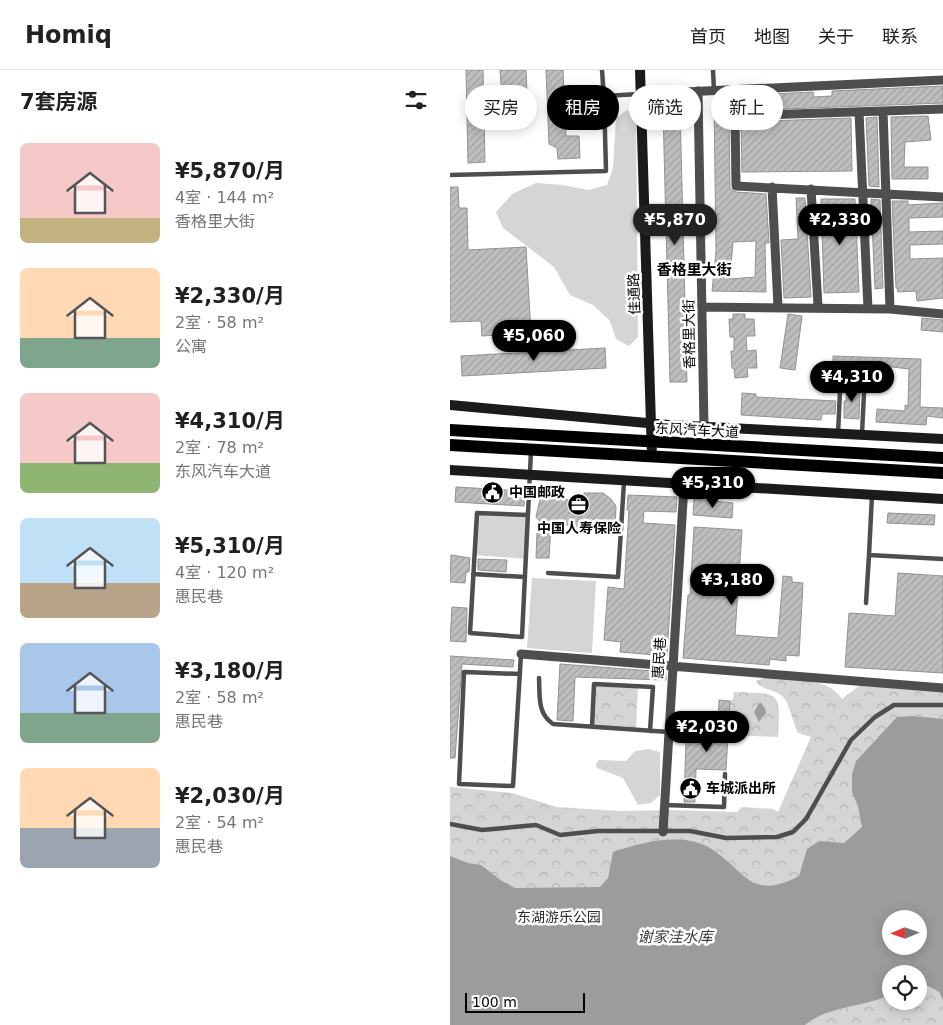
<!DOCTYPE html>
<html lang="zh">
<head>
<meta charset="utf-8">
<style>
  :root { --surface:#fff; --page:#f6f6f6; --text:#202124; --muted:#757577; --line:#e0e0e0; --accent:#000 }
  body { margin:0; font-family:"DejaVu Sans","Noto Sans SC",sans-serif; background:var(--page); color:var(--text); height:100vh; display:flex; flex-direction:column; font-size:19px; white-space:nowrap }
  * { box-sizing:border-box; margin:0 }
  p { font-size:16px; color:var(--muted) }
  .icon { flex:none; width:28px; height:28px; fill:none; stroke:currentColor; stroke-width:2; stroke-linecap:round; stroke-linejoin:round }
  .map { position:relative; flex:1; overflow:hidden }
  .details { display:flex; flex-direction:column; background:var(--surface); width:450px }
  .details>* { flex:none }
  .top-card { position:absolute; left:15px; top:15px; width:402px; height:45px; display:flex; gap:10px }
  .needle { width:32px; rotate:268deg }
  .tools { position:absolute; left:432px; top:840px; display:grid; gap:10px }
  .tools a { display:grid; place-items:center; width:45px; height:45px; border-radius:50%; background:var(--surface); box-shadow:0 2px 12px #0003; font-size:25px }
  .scale { position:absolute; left:15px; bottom:12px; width:120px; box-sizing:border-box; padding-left:5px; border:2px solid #000; border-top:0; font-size:14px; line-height:18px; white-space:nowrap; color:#000; -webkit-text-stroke:4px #fff; paint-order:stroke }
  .price { position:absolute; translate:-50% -42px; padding:0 11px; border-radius:18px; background:var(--accent); color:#fff; font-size:16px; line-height:32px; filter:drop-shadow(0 1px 2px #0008) }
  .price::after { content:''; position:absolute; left:50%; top:30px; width:15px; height:11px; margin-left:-8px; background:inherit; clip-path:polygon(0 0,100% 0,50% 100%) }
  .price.current { background:#222; color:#fff }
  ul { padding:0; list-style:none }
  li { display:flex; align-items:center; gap:15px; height:125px; padding:0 20px }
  li span { display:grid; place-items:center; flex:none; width:140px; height:100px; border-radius:8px; color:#555 }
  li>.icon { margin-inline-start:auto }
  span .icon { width:60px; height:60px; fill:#fffc; stroke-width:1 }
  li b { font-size:21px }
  h2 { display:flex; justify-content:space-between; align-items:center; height:60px; padding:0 20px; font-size:21px }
  .tag { padding:0 18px; border-radius:22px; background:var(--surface); box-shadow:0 2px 12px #0003; font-size:18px; line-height:45px }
  .tag.current { background:var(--accent); color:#fff }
  header { display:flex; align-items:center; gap:30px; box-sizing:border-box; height:70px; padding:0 25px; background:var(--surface); border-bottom:1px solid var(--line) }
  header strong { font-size:24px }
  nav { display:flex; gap:28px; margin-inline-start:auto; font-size:18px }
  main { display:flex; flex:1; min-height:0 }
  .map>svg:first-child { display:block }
</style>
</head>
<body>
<header>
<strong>Homiq</strong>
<nav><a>首页</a><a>地图</a><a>关于</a><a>联系</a></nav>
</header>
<main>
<section class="details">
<h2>7套房源<svg class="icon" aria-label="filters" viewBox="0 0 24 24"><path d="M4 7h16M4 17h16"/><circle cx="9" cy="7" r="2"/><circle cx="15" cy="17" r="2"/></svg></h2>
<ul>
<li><span style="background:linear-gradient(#f6c9c9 75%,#c2b280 0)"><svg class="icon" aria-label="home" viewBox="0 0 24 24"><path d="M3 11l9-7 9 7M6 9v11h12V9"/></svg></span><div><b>¥5,870/月</b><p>4室 · 144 m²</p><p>香格里大街</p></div></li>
<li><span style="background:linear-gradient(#ffd9b3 70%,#7fa58c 0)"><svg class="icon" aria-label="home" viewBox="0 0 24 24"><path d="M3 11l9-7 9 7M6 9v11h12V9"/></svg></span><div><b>¥2,330/月</b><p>2室 · 58 m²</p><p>公寓</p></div></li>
<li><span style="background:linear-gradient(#f6c9c9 70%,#8fb573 0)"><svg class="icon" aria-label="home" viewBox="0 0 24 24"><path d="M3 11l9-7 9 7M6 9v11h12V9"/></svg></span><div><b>¥4,310/月</b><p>2室 · 78 m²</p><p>东风汽车大道</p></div></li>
<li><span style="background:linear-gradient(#bfe0f5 65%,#b9a48a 0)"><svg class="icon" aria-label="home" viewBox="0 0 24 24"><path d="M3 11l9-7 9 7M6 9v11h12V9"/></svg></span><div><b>¥5,310/月</b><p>4室 · 120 m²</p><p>惠民巷</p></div></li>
<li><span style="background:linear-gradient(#a9c7e8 70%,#7fa58c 0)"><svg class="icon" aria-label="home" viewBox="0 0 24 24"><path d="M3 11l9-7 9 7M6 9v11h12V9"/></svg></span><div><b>¥3,180/月</b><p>2室 · 58 m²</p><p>惠民巷</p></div></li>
<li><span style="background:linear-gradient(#ffd9b3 60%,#9aa5b1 0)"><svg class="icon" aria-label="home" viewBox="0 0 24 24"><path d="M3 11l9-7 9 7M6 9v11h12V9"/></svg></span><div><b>¥2,030/月</b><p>2室 · 54 m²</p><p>惠民巷</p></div></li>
</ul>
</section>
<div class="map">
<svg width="493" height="955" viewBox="0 0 493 955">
  <defs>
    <pattern id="forest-crowns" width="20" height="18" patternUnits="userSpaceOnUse" patternTransform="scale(1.25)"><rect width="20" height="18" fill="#d5d5d5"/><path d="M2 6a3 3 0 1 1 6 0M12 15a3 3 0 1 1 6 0" fill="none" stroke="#b5b5b5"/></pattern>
    <pattern id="building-hatch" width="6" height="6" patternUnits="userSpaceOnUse" patternTransform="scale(1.25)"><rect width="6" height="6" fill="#bebebe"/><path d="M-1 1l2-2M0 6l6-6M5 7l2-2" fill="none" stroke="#a2a2a2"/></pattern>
  </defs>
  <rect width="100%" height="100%" fill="#fff"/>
  <!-- green -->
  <path fill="#d5d5d5" d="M177 40 186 47 188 267 179 276 166 269 160 251 143 235 120 225 104 197 53 158 46 142 62 124 86 113 113 115 138 120 157 115 163 98 166 48Z
    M27 443 78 445 76 489 24 485Z
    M82 508 146 511 142 583 77 578Z
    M199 679 210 682V725L201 733 188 735 173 708 147 698 146 694 149 690 176 691 185 681Z"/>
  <!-- forest -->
  <path fill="url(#forest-crowns)" fill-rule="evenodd" d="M315 607C339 609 377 606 392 629L414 612 493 618V955H0V717L62 723 107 737 170 741 220 740 287 742 292 737 323 739 328 742 361 667 348 663C343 653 339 632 333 627 325 619 312 621 306 611ZM441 849H469V876H441ZM441 904H469V931H441Z
    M144 614 188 616 186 660 142 657Z
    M284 622C329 624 331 619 328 667L278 665 280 631 283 629Z"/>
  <!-- water -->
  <path fill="#9c9c9c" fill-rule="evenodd" d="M310 632 315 638 316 643 309 652 304 642Z
    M463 646 493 649V930L489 922 469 911V904H465L461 898 454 904H441V924C414 938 379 935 355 955H0V786L18 793 31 795 52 811 65 818 150 817 158 808 163 782C193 772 235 761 263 780 297 803 301 831 349 806L357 779 369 771 394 773 412 757 408 736 402 722V705L406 691 447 647ZM441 849H469V876H441Z"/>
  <!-- building -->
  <path fill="url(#building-hatch)" stroke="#929292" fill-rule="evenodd" d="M16 0H33L35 92 18 93Z
    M50 0H76L78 43 53 44Z
    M96 0H113L116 66H129L130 88 108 89 107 78 99 74Z
    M493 16V33L281 41 279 46 280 119 286 122 316 124 319 173H315L316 222 262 221 266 182 264 30H282V26L363 22 364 27 382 26V21ZM306 171 305 207 280 209 283 172Z
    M213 39H230L237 312H220Z
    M478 46 481 70 455 72 454 97H478V109H442L441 47Z
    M427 47 429 117 419 116 416 48Z
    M401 48 402 101 292 102 291 52Z
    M0 117H8L9 138H17L18 180 76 177 81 263 32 266 31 251 0 252Z
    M346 128H355L361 227 334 228 331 170 348 169Z
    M371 129H405L409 222 374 223Z
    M421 129 430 130 433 218 425 219Z
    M442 131H458V135L493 133V147L459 148V162L493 161V174L460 175V189L493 188V228L467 231 466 221 448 222 447 218H446Z
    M283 244H295V249H304L305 266H296L297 281 306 280 307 298H297L298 307 285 308 284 299 282 298 281 281H284V267H280L279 249H283Z
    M338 244 352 246 345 300 330 298Z
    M472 248 493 250V262L471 260Z
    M155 278 156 298 12 306 11 286Z
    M383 286 471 289 470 337 493 338V348L477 346 476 355 426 352 427 339 455 341V335L458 336 459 299 417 294 415 297 383 295Z
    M397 317H410L409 349 394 348V331H396Z
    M292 323 306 324V327L386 331 385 344H372L371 350 291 345Z
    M6 417 75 421 74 436 5 432Z
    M134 423H153L161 429 166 436 165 460 123 459V455H101L99 488H86L87 462 100 463 86 447 91 425 108 426V429L134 431Z
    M178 425 227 427 226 442 194 441 193 453 225 455 217 586 170 582 171 572 154 570 158 517 174 519 179 440H177Z
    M244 429 283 433 282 448 243 445Z
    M438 443 485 445 484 455 437 453Z
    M244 457 292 460 285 565 328 568 333 506 342 507V512L353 513 349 586 336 585V591L320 589 319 595 233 588 238 525H240Z
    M1 485 20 488 19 502H16L15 513 0 512Z
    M28 489 57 490 56 502 28 500Z
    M448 503 493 506V603L395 597 399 543 445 546Z
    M2 537 17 538 16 572 0 571Z
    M0 586 64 590 63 597 12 594 5 688H0Z
    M110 594 216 602V610L125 607 123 651 107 650Z
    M269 630 280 631 276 700 246 699 245 732H234L236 669 268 670Z"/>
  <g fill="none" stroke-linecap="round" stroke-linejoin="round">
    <!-- lane -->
    <path stroke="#4e4e4e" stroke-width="4.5" d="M152 0 154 28
      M263 0 264 21
      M0 105 156 101 154 26 189 24
      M388 364 391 300 415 302 412 364
      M422 425 419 485 493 489
      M78 445 27 443 20 563 72 567 81 381
      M98 503 168 507 174 412
      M23 504 75 507
      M416 533 419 485
      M70 604 14 602 9 714 63 716 71 584
      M89 608C90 626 87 643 103 654L219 662
      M220 644 254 646
      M142 657 144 614 203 617 200 661
      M214 735 274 737 275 704
      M0 754 32 760 86 755 110 765 148 761H240L276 768 327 767 343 762 356 749 401 670 425 647 444 635H493"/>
    <!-- street -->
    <path stroke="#4e4e4e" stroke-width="9" d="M248 21 254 357
      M191 24 493 10
      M493 39 285 46 286 116 493 127
      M433 41 440 239
      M409 42 418 239
      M322 117 328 236
      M361 119 368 236
      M252 237 440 239 493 244
      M71 584 493 618
      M213 762 234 415"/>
    <!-- secondary -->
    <path stroke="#1b1b1b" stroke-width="10" d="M190 0 202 387
      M0 335 219 355 493 369
      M0 400 493 429"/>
    <!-- primary -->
    <path stroke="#000" stroke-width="12" d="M0 360 493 388
      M0 375 493 403"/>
  </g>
  <!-- icons -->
  <defs>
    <symbol id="civic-disc" viewBox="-11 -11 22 22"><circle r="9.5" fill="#000" stroke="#fff"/><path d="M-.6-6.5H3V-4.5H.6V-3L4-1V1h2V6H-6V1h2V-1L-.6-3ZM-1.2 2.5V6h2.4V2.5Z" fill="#fff"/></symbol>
    <symbol id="office-disc" viewBox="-11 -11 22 22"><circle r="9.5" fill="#000" stroke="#fff"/><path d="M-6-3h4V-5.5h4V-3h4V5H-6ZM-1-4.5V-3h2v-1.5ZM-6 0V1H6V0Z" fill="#fff"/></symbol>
  </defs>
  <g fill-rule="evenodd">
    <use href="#civic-disc" x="30" y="410" width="25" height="25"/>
    <use href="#office-disc" x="116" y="422" width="25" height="25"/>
    <use href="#civic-disc" x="228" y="706" width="25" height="25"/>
  </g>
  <g text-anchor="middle" stroke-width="5" stroke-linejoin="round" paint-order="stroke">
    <!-- street labels -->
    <g font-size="14" fill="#000" stroke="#fff">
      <text transform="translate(184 224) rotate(-92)" y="5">佳通路</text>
      <text transform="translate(239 264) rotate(-91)" y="5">香格里大街</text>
      <text transform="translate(247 360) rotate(3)" y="5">东风汽车大道</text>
      <text transform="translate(209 588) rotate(-86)" y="5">惠民巷</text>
    </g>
    <!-- poi labels -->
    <g font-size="14" font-weight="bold" fill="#000" stroke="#fff" text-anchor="start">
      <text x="59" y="427">中国邮政</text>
      <text x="129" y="463" text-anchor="middle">中国人寿保险</text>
      <text x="256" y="723">车城派出所</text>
    </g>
    <!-- park labels -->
    <g font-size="14" fill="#2c2c2c" stroke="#fff">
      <text x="109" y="852">东湖游乐公园</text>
    </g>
    <!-- neighbourhood labels -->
    <g font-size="15" font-weight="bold" fill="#000" stroke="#fff">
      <text x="244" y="205">香格里大街</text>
    </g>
    <!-- water labels -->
    <g font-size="15" font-style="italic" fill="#3d3d3d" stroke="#fff">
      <text x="225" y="872">谢家洼水库</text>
    </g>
  </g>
</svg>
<div class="tools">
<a><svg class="needle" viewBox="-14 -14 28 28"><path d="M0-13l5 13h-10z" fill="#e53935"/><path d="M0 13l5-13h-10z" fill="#757577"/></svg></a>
<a><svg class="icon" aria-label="locate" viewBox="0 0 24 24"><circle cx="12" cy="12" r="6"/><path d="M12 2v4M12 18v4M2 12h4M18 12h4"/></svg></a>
</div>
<div class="scale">100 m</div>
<b class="price current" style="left:225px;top:176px">¥5,870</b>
<b class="price" style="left:390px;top:176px">¥2,330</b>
<b class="price" style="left:84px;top:292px">¥5,060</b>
<b class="price" style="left:402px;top:333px">¥4,310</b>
<b class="price" style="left:263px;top:439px">¥5,310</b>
<b class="price" style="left:282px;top:536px">¥3,180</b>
<b class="price" style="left:257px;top:683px">¥2,030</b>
<div class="top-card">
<a class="tag">买房</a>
<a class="tag current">租房</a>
<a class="tag">筛选</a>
<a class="tag">新上</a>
</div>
</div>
</main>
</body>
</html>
